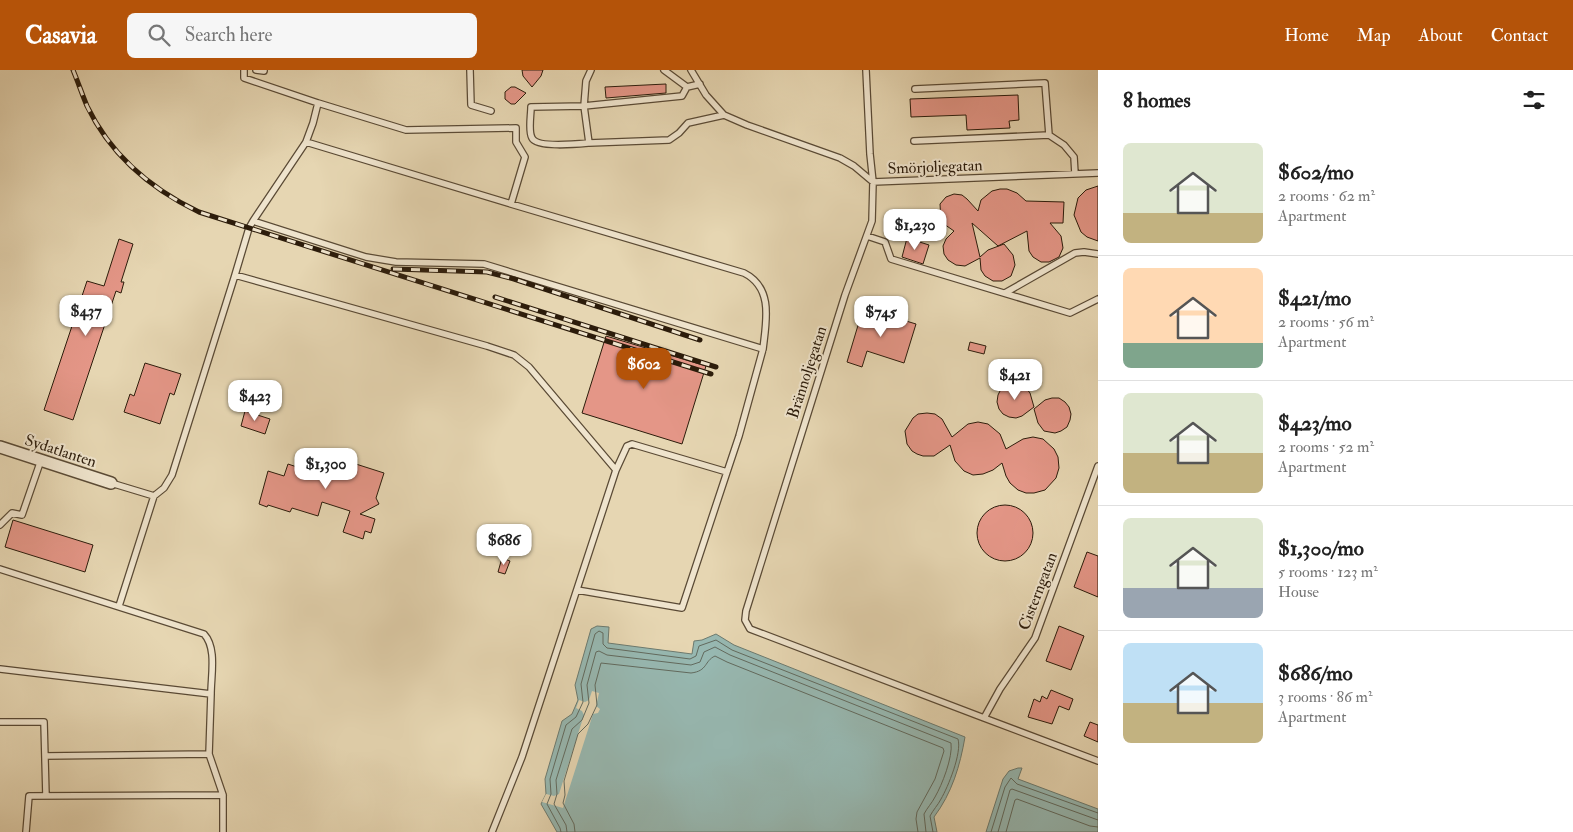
<!DOCTYPE html>
<html lang="en">
<head>
<meta charset="utf-8">
<style>
  :root { --surface:#fff; --page:#f6f6f6; --text:#222; --muted:#767676; --line:#e0e0e0; --accent:#b45309 }
  body { margin:0; font-family:"IM FELL Double Pica",serif; background:var(--page); color:var(--text); height:100vh; display:flex; flex-direction:column; font-size:19px; white-space:nowrap }
  * { box-sizing:border-box; margin:0 }
  p { font-size:16px; color:var(--muted) }
  .icon { flex:none; width:28px; height:28px; fill:none; stroke:currentColor; stroke-width:2; stroke-linecap:round; stroke-linejoin:round }
  .map { position:relative; flex:1; overflow:hidden }
  .side { display:flex; flex-direction:column; background:var(--surface); width:475px }
  .side>* { flex:none }
  .price { position:absolute; translate:-50% -42px; padding:0 11px; border-radius:10px; background:#fff; color:#222; font-size:16px; line-height:32px; filter:drop-shadow(0 1px 2px #0008) }
  .price::after { content:''; position:absolute; left:50%; top:30px; width:15px; height:11px; margin-left:-8px; background:inherit; clip-path:polygon(0 0,100% 0,50% 100%) }
  .price.on { background:var(--accent); color:#fff }
  ul { padding:0; list-style:none }
  li { display:flex; align-items:center; gap:15px; height:125px; padding:0 25px }
  li+li { border-top:1px solid var(--line) }
  li span { display:grid; place-items:center; flex:none; width:140px; height:100px; border-radius:8px; color:#555 }
  li>.icon { margin-inline-start:auto }
  span .icon { width:60px; height:60px; fill:#fffc; stroke-width:1 }
  li b { font-size:21px }
  h2 { display:flex; justify-content:space-between; align-items:center; height:60px; padding:0 25px; font-size:21px }
  header { display:flex; align-items:center; gap:30px; box-sizing:border-box; height:70px; padding:0 25px; background:var(--accent); color:#fff }
  header strong { font-size:24px }
  nav { display:flex; gap:28px; margin-inline-start:auto; font-size:18px }
  .search { width:350px; height:45px; background:var(--page); display:flex; align-items:center; gap:12px; box-sizing:border-box; padding:0 18px; border-radius:8px; color:var(--muted); font-size:19px }
  main { display:flex; flex:1; min-height:0 }
  .map>svg:first-child { display:block }
</style>
</head>
<body>
<header>
<strong>Casavia</strong>
<div class="search"><svg class="icon" aria-label="search" viewBox="0 0 24 24"><circle cx="10" cy="10" r="6"/><path d="M15 15l6 6"/></svg>Search here</div>
<nav><a>Home</a><a>Map</a><a>About</a><a>Contact</a></nav>
</header>
<main>
<div class="map">
<svg width="1098" height="762" viewBox="0 0 1098 762">
  <rect width="100%" height="100%" fill="#e6d6b2"/>
  <filter id="stains"><feTurbulence type="fractalNoise" baseFrequency=".004" numOctaves="4"/><feColorMatrix values="0 0 0 0 .2 0 0 0 0 .09 0 0 0 0 .02 0 0 0 .5 -.17"/></filter>
  <radialGradient id="worn" r=".72"><stop offset=".6" stop-color="#630" stop-opacity="0"/><stop offset="1" stop-color="#630" stop-opacity=".3"/></radialGradient>
  <!-- water -->
  <path fill="#97b8b1" stroke="#6c7a6f" d="M597 556 609 557 608 573 692 584 694 571 702 570 716 564 734 575 965 667C960 696 952 723 934 747L937 762H557L541 734 546 724 545 709 562 651 572 644 578 630 575 615 591 559Z
    M1018 698H1022L1018 709 1098 739V762H986L1003 709 1009 701Z"/>
  <!-- pier -->
  <path fill="#e6d6b2" d="M592 621 599 623 596 636 600 639 598 643 593 644 563 738 542 732 546 724 554 726 559 724 584 645 582 641 576 638 579 630 585 632 589 630Z"/>
  <g fill="none" stroke-linecap="round" stroke-linejoin="round">
    <!-- shore -->
    <path stroke="#626a5e" stroke-width="1" d="M561 762 560 758 547 734 551 724 550 709 566 655 576 647 583 632 581 614 595 564 599 561 603 563V574L607 578 690 589 696 586 699 576 716 570 732 580 958 669C962 683 948 717 941 729 938 735 933 740 930 746L933 762
      M567 762 566 755 554 734 557 724 556 710 572 659 582 650 589 633 587 615 596 582 599 581 607 585 691 595 700 592 704 582 715 577 730 585 951 673C953 687 942 715 935 727 932 733 927 738 924 744L926 762
      M575 762 574 754 563 733 565 725 564 711 578 664 588 654 597 635 595 615 601 593 691 603C708 601 704 591 715 586L727 592 943 678 944 681 935 709 917 742 916 749 918 762
      M991 762 1005 717 1011 708 1017 714 1098 743
      M998 762 1010 720 1012 719 1098 750
      M1006 762 1015 730 1017 729 1090 756 1098 757"/>
  </g>
  <!-- building -->
  <path fill="#e49687" stroke="#2c1c0b" d="M522 0H543L541 6 532 17 523 6Z
    M666 14V23L606 28 605 17Z
    M511 17H515L526 23 515 34H511L505 29V22Z
    M1018 25 1019 50 1009 51 1010 58 967 60 966 45 911 47 910 29Z
    M1098 116V171L1087 167 1081 162 1074 145 1078 128 1086 120Z
    M1000 119H1007L1017 123 1026 131 1064 132 1063 153H1050L1061 166 1063 178 1059 187 1049 192H1041L1033 187 1029 181 1027 161 998 176 972 153 980 187 988 180 1004 174 1013 185 1015 195 1011 206 1002 211H993L985 206 981 200 980 188 965 196 956 195 948 190 944 184 943 176 946 169 954 161 941 152 940 134 946 127 954 124 962 125 967 129 978 141 981 130 992 121Z
    M907 168 929 175 923 194 902 187Z
    M119 169 133 174 121 212H124L121 223 116 221 73 350 44 340 87 211 104 216Z
    M883 239 894 242 893 247 916 254 904 293 867 281 862 297 847 292 862 242 880 248Z
    M606 266 706 296 682 374 582 343Z
    M970 272 986 276 984 284 968 280Z
    M145 293 181 304 174 325 170 323 160 354 124 342 130 324 134 326Z
    M1013 313 1020 314 1026 318 1030 323 1034 337 1022 346 1016 348 1009 347 1003 344 999 339 997 332 998 325 1001 319 1006 315Z
    M1052 328H1059L1065 332 1069 337 1071 344 1070 350 1067 357 1061 361 1055 363 1044 361 1038 353 1034 339 1045 330Z
    M245 341 270 349 265 364 241 356Z
    M927 343 935 344 942 349 952 367 968 354 978 352 988 354 1000 364 1006 379 1023 369 1033 367 1043 369 1054 379 1058 387 1059 398 1056 408 1045 420 1034 423H1026L1018 420 1010 413 1006 406 1002 393 993 400 983 404 973 405 964 401 955 391 950 375 934 386H923L917 384 912 381 907 374 905 361 913 348 918 344Z
    M309 379 384 403 376 428 379 434 360 444 375 449 371 463 365 461 363 469 343 462 350 441 322 432 318 446 292 438 290 442 268 435 267 437 259 434 268 401 284 406 288 394 303 399Z
    M977 463a28 28 0 1 1 56 0a28 28 0 1 1-56 0Z
    M13 450 93 475 85 502 5 477Z
    M1087 482 1098 486V527L1074 517Z
    M502 488 510 491 505 504 498 502Z
    M1059 556 1084 566 1071 600 1046 591Z
    M1051 620 1073 629 1069 640 1059 636 1052 654 1028 647 1034 629 1040 632 1042 626 1047 629Z
    M1090 652 1098 655V672L1084 666Z"/>
  <g fill="none" stroke-linecap="round" stroke-linejoin="round">
    <defs>
      <path id="service" d="M244 0V8L318 33 313 53 306 72 253 151
        M256 0 264 1V0
        M470 0 471 35 491 41
        M591 0 586 11 584 36 682 26 687 17
        M664 0 687 17 700 14
        M691 0 706 25 724 45 747 55 840 88 854 96 873 112 1098 103
        M866 0 870 84 873 112 872 151 845 225 746 541 745 550 750 559 984 648 1000 619 1035 568 1098 396
        M915 19 1045 13 1049 65
        M914 71 1049 65 1064 75 1074 87 1075 104
        M306 72 511 134 525 87 516 72V58L406 60 318 33
        M589 73C578 74 537 78 532 68 528 61 531 46 531 37L584 36 589 73 669 70 679 63 688 53 724 45
        M511 134 744 203C774 218 766 252 763 279
        M867 166 885 172 891 189 1070 243 1098 229
        M235 205 249 158 253 151 366 187 396 192 484 194 763 279 739 366 727 402 632 374 627 376 616 400
        M1005 223 1075 183 1084 182 1098 184
        M111 413 154 426 164 418 172 405 235 205 487 276 514 285 529 297 616 400 522 687 492 762
        M0 455 12 443 22 445 41 390
        M0 499 204 564C217 578 211 605 211 624L0 599
        M577 520 682 538 727 402
        M119 536 154 426
        M211 624 209 684 223 725
        M984 648 1098 691
        M0 652H44L46 726
        M45 686 209 684
        M26 762 29 726 223 725V762"/>
      <path id="minor" d="M0 377 111 413"/>
    </defs>
    <!-- service casing -->
    <use href="#service" stroke="#5a4a35" stroke-width="8"/>
    <!-- minor casing -->
    <use href="#minor" stroke="#5a4a35" stroke-width="14"/>
    <!-- service -->
    <use href="#service" stroke="#efe4cd" stroke-width="5.5"/>
    <!-- minor -->
    <use href="#minor" stroke="#efe4cd" stroke-width="11"/>
    <defs>
      <path id="rail" d="M73 0C78 12 82 24 87 36 110 84 151 119 199 142L711 304
        M393 199 487 202 514 209 700 270
        M495 227 716 297"/>
    </defs>
    <!-- rail casing -->
    <use href="#rail" stroke="#2c1c0b" stroke-width="5"/>
    <!-- rail -->
    <use href="#rail" stroke="#efe4cd" stroke-width="3" stroke-dasharray="9" stroke-linecap="butt"/>
  </g>
  <g text-anchor="middle" stroke-width="4" stroke-linejoin="round" paint-order="stroke">
    <!-- street labels -->
    <g font-size="16" fill="#2c1c0b" stroke="#efe4cd">
      <text transform="translate(935 96) rotate(-2)" y="6">Smörjoljegatan</text>
      <text transform="translate(806 302) rotate(-72)" y="6">Brännoljegatan</text>
      <text transform="translate(61 380) rotate(18)" y="6">Sydatlanten</text>
      <text transform="translate(1037 521) rotate(-69)" y="6">Cisterngatan</text>
    </g>
  </g>
  <rect width="100%" height="100%" filter="url(#stains)"/>
  <rect width="100%" height="100%" fill="url(#worn)"/>
</svg>
<b class="price" style="left:915px;top:181px">$1,230</b>
<b class="price" style="left:86px;top:267px">$437</b>
<b class="price" style="left:881px;top:268px">$745</b>
<b class="price on" style="left:644px;top:320px">$602</b>
<b class="price" style="left:1015px;top:331px">$421</b>
<b class="price" style="left:255px;top:352px">$423</b>
<b class="price" style="left:326px;top:420px">$1,300</b>
<b class="price" style="left:504px;top:496px">$686</b>
</div>
<section class="side">
<h2>8 homes<svg class="icon" aria-label="filters" viewBox="0 0 24 24"><path d="M4 7h16M4 17h16"/><circle cx="9" cy="7" r="2"/><circle cx="15" cy="17" r="2"/></svg></h2>
<ul>
<li><span style="background:linear-gradient(#dfe7d0 70%,#c2b280 0)"><svg class="icon" aria-label="home" viewBox="0 0 24 24"><path d="M3 11l9-7 9 7M6 9v11h12V9"/></svg></span><div><b>$602/mo</b><p>2 rooms · 62 m²</p><p>Apartment</p></div></li>
<li><span style="background:linear-gradient(#ffd9b3 75%,#7fa58c 0)"><svg class="icon" aria-label="home" viewBox="0 0 24 24"><path d="M3 11l9-7 9 7M6 9v11h12V9"/></svg></span><div><b>$421/mo</b><p>2 rooms · 56 m²</p><p>Apartment</p></div></li>
<li><span style="background:linear-gradient(#dfe7d0 60%,#c2b280 0)"><svg class="icon" aria-label="home" viewBox="0 0 24 24"><path d="M3 11l9-7 9 7M6 9v11h12V9"/></svg></span><div><b>$423/mo</b><p>2 rooms · 52 m²</p><p>Apartment</p></div></li>
<li><span style="background:linear-gradient(#dfe7d0 70%,#9aa5b1 0)"><svg class="icon" aria-label="home" viewBox="0 0 24 24"><path d="M3 11l9-7 9 7M6 9v11h12V9"/></svg></span><div><b>$1,300/mo</b><p>5 rooms · 123 m²</p><p>House</p></div></li>
<li><span style="background:linear-gradient(#bfe0f5 60%,#c2b280 0)"><svg class="icon" aria-label="home" viewBox="0 0 24 24"><path d="M3 11l9-7 9 7M6 9v11h12V9"/></svg></span><div><b>$686/mo</b><p>3 rooms · 86 m²</p><p>Apartment</p></div></li>
</ul>
</section>
</main>
</body>
</html>
